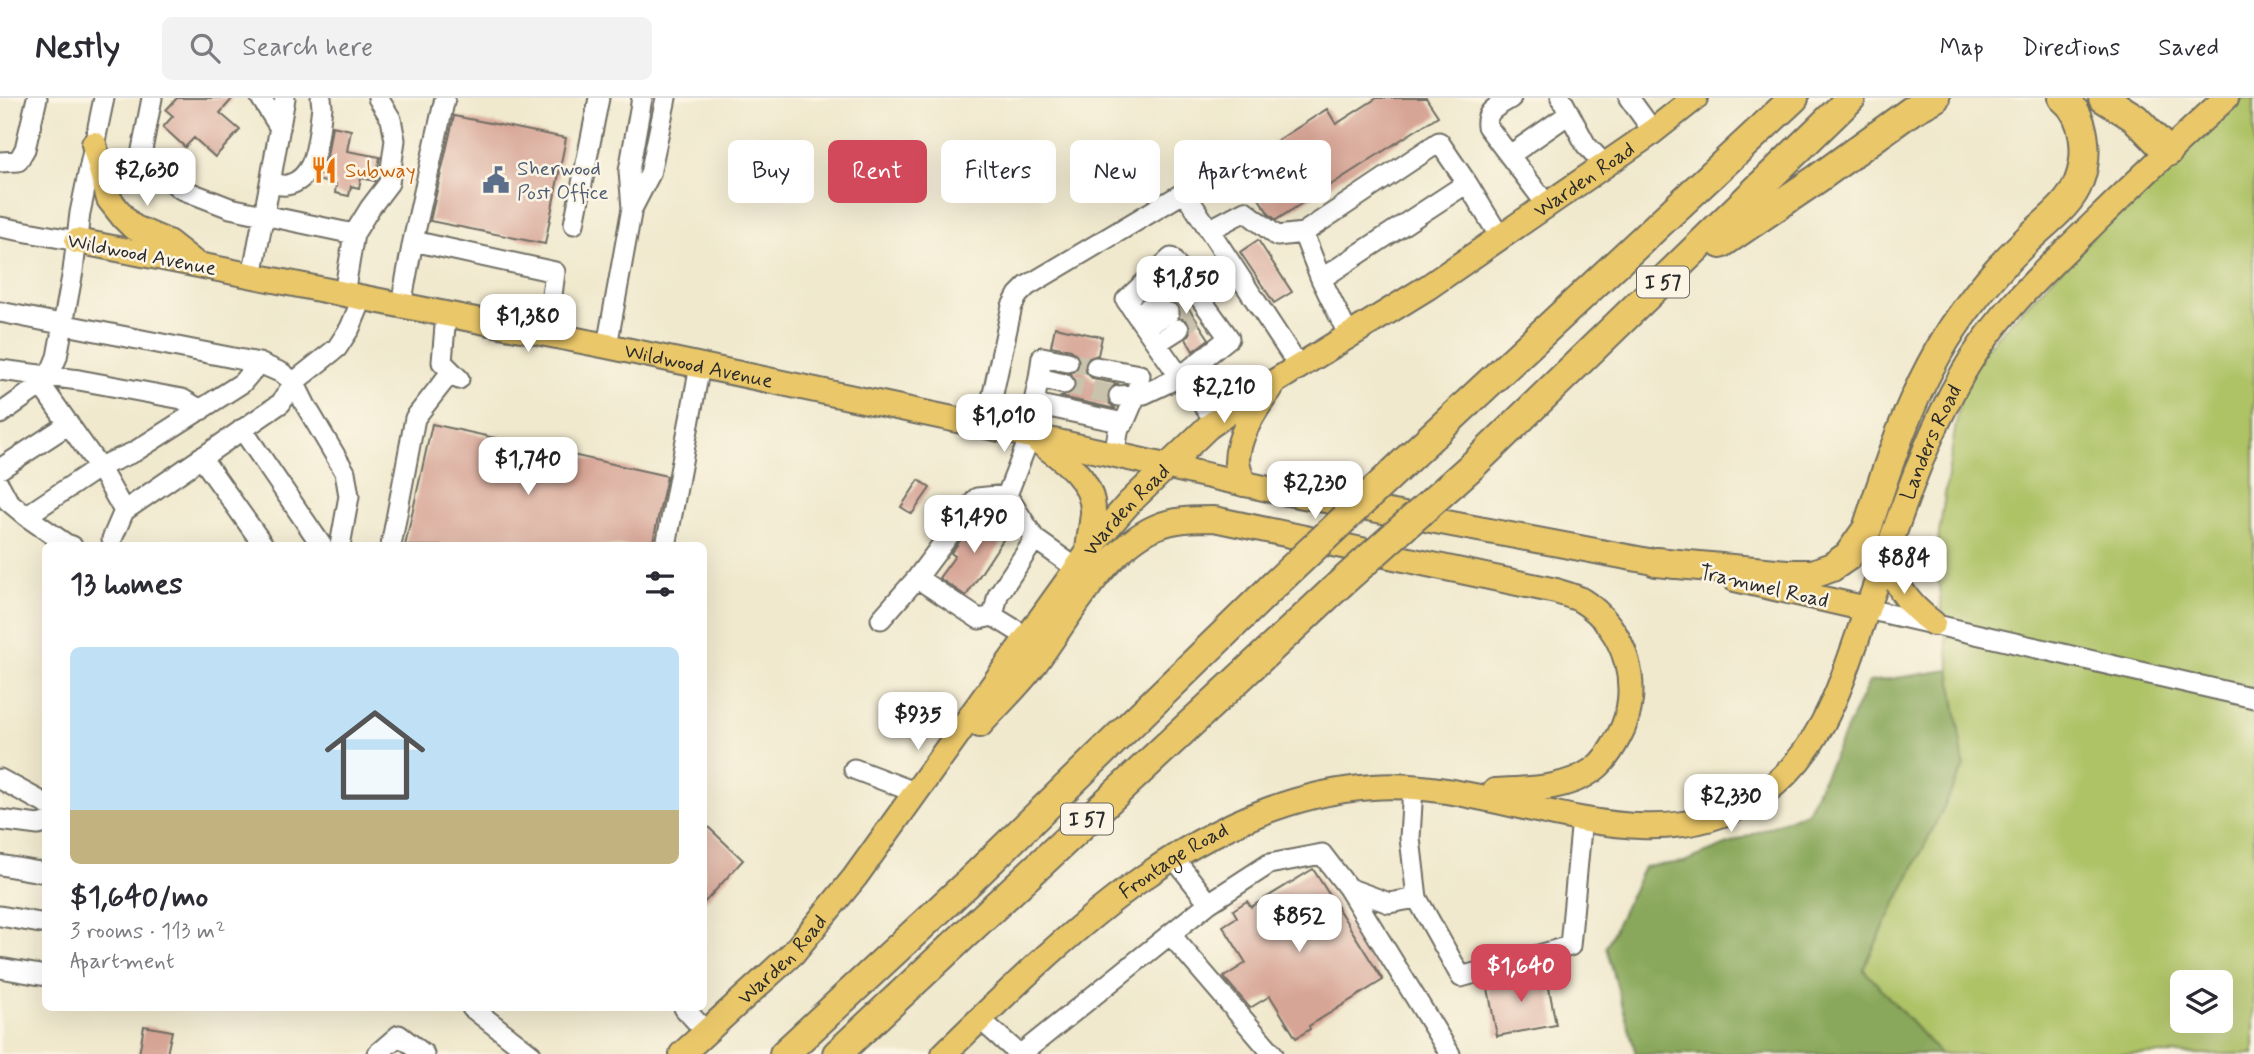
<!DOCTYPE html>
<html lang="en">
<head>
<meta charset="utf-8">
<style>
  :root { --surface:#fff; --page:#f2f2f3; --text:#2b2b33; --muted:#7c7c81; --line:#e1e1e2; --accent:#d1495b }
  body { margin:0; font-family:Mynerve,sans-serif; background:var(--page); color:var(--text); height:100vh; display:flex; flex-direction:column; font-size:26px; white-space:nowrap }
  * { box-sizing:border-box; margin:0 }
  p { font-size:23px; color:var(--muted) }
  .icon { flex:none; width:38px; height:38px; fill:none; stroke:currentColor; stroke-width:2; stroke-linecap:round; stroke-linejoin:round }
  .map { position:relative; flex:1; overflow:hidden }
  .side { position:absolute; left:42px; top:444px; width:665px; height:469px; display:flex; flex-direction:column; background:var(--surface); border-radius:10px; box-shadow:0 7px 28px #0002 }
  .side>* { flex:none }
  .banner { position:absolute; left:728px; top:42px; width:665px; height:63px; display:flex; gap:14px }
  .buttons { position:absolute; left:2170px; top:872px; display:grid; gap:14px }
  .buttons a { display:grid; place-items:center; width:63px; height:63px; border-radius:10px; background:var(--surface); box-shadow:0 7px 28px #0002; font-size:35px }
  .price { position:absolute; translate:-50% -60px; padding:0 16px; border-radius:14px; background:#fff; color:#222; font-size:23px; line-height:46px; filter:drop-shadow(0 2px 4px #0008) }
  .price::after { content:''; position:absolute; left:50%; top:42px; width:21px; height:16px; margin-left:-10px; background:inherit; clip-path:polygon(0 0,100% 0,50% 100%) }
  .price.current { background:var(--accent); color:#fff }
  ul { padding:0; list-style:none }
  li { display:grid; align-content:center; gap:14px; height:371px; padding:0 28px }
  li+li { border-top:2px solid var(--line) }
  li span { display:grid; place-items:center; height:217px; border-radius:10px; color:#555 }
  li>.icon { margin-inline-start:auto }
  span .icon { width:126px; height:126px; fill:#fffc; stroke-width:1 }
  li b { font-size:30px }
  h2 { display:flex; justify-content:space-between; align-items:center; height:84px; padding:0 28px; font-size:30px }
  .chip { padding:0 24px; border-radius:10px; background:var(--surface); box-shadow:0 7px 28px #0002; font-size:24px; line-height:63px }
  .chip.current { background:var(--accent); color:#fff }
  header { display:flex; align-items:center; gap:42px; box-sizing:border-box; height:98px; padding:0 35px; background:var(--surface); border-bottom:2px solid var(--line) }
  header strong { font-size:33px }
  nav { display:flex; gap:38px; margin-inline-start:auto; font-size:24px }
  .search { width:490px; height:63px; background:var(--page); display:flex; align-items:center; gap:18px; box-sizing:border-box; padding:0 24px; border-radius:10px; color:var(--muted); font-size:26px }
  .map>svg:first-child { display:block }
</style>
</head>
<body>
<header>
<strong>Nestly</strong>
<div class="search"><svg class="icon" aria-label="search" viewBox="0 0 24 24"><circle cx="10" cy="10" r="6"/><path d="M15 15l6 6"/></svg>Search here</div>
<nav><a>Map</a><a>Directions</a><a>Saved</a></nav>
</header>
<div class="map">
<svg width="2254" height="956" viewBox="0 0 2254 956">
  <rect width="100%" height="100%" fill="#fcf5e5"/>
  <filter id="ink" filterUnits="userSpaceOnUse"><feTurbulence type="fractalNoise" baseFrequency=".0143" numOctaves="2"/><feDisplacementMap in="SourceGraphic" scale="14" xChannelSelector="R" yChannelSelector="G"/><feConvolveMatrix kernelMatrix="1 2 1 2 8 2 1 2 1" color-interpolation-filters="sRGB"/></filter>
  <filter id="wash" filterUnits="userSpaceOnUse"><feTurbulence type="fractalNoise" baseFrequency=".00686" numOctaves="4" result="noise"/><feDisplacementMap in="SourceGraphic" scale="28" xChannelSelector="R" yChannelSelector="G"/><feGaussianBlur stdDeviation="1.57" result="paint"/><feColorMatrix in="noise" values="0 0 0 0 0 0 0 0 0 0 0 0 0 0 0 0 0 1.4 0 .05"/><feComposite in="paint" operator="in"/></filter>
  <g filter="url(#wash)">
    <rect width="100%" height="100%" fill="#f0e9ce"/>
    <!-- green -->
    <path fill="#aec266" stroke="#6c7648" stroke-width="2" fill-rule="evenodd" d="M2244 0H2254V956H1940L1863 871 1964 668 1935 462 1964 273 2208 17ZM2182 884H2221V922H2182Z"/>
    <!-- forest -->
    <path fill="#8aa85b" stroke="#5a6a43" stroke-width="2" d="M1950 572 1964 668 1863 871 1940 956H1636L1606 849 1644 769 1684 764 1807 714 1869 584Z"/>
    <g id="blocks">
      <!-- building -->
      <path fill="#d7a596" d="M177 0H233L220 15 240 32 215 59 194 40 185 49 163 29 173 18 166 12Z
        M1377 0H1426L1438 18 1276 122 1269 116 1244 78 1278 55 1272 46 1327 11 1336 26Z
        M454 18 566 40 545 146 430 123Z
        M332 28 351 32 347 53 380 59 375 83 361 80 359 90 351 88 349 98 335 95 336 86 316 82 327 59Z
        M1258 142 1292 194 1274 205 1240 154Z
        M1168 179 1209 241 1193 253 1186 241 1190 236V225L1180 219V209L1172 203 1170 195 1165 191H1156Z
        M1055 229 1102 239 1098 257 1087 261 1084 272 1093 281 1119 286 1112 288 1107 298 1109 305 1116 311 1061 299 1072 295 1076 290 1075 282 1070 276 1078 271 1080 261 1071 252 1051 248Z
        M432 326 667 378 652 448H405Z
        M919 382 930 390 912 416 901 409Z
        M985 416 1010 431 966 498 939 480 955 458 951 455 963 439 966 442Z
        M704 725 743 762 704 805Z
        M1313 771 1383 882 1309 928 1310 931 1296 940 1270 898 1250 910 1226 882 1224 879 1246 865 1223 828 1237 819 1233 812 1247 803 1251 809Z
        M1546 874 1556 927 1497 938 1487 885Z
        M144 928 172 933 167 956H139Z"/>
    </g>
  </g>
  <g filter="url(#ink)">
    <use href="#blocks" fill-opacity="0" stroke="#706e64" stroke-width="2"/>
    <g fill="none" stroke-linecap="round" stroke-linejoin="round">
      <!-- minor-tunnel -->
      <path stroke="#c9c3ad" stroke-width="19" stroke-dasharray="19 10" stroke-linecap="butt" d="M1160 202 1176 191
        M1169 215 1185 205
        M1179 231 1194 219
        M1068 264 1096 269
        M1064 286 1119 298"/>
      <defs>
        <path id="minor" d="M152 0 142 52 145 62 181 91 230 110 354 136 344 196
          M261 0 280 30
          M1511 0C1499 8 1485 12 1487 28L1547 107
          M1561 0 1586 47 1605 67
          M1629 0 1653 33
          M1510 57 1569 16
          M0 64 18 63 25 51 37 0
          M270 85 285 0
          M1185 95 1299 269
          M633 109 650 76 666 0
          M574 126 599 0
          M0 129 77 143
          M1209 132 1245 113 1277 138 1303 135
          M354 136 370 110 389 85 395 42 391 21 378 0
          M413 143 445 0
          M252 178 270 85C275 86 282 88 287 87 319 81 318 34 322 9L321 0
          M1321 181 1303 135 1439 44 1467 85
          M401 207 413 143 555 174 547 236
          M0 214 259 265 282 275 294 284 306 308 345 374 349 398 340 448
          M446 216 442 264 459 281
          M1137 217 1160 202
          M1145 229 1169 215
          M1349 238 1321 181 1467 85 1500 139
          M1157 245 1179 231
          M607 248 632 110 629 73 642 0
          M0 272 79 282 182 301 201 312
          M1039 280 1042 259 1068 264
          M41 287 99 369 124 413 281 305 294 284 337 250 350 230 363 199
          M1119 298 1144 296 1180 279 1126 202 1171 160 1229 240 1180 279 1216 323
          M1035 306 1124 325 1136 297 1140 277 1096 269
          M0 316 41 287 49 278 57 259 73 173 80 115 104 0
          M986 328 1012 208 1018 197 1027 188 1200 85
          M242 331 322 448
          M1027 338 1039 280 1064 286
          M1114 357 1120 324
          M201 359 264 448
          M0 371 69 326
          M0 388 8 403 26 418 99 369 134 354 242 285 259 265
          M1007 397 1035 441 1076 470
          M26 418 66 446 72 448
          M112 441 124 413
          M391 448 415 320 451 274
          M666 448 700 268
          M917 480 979 521 993 518
          M1867 511 2254 600
          M881 521 917 480 977 400 1007 397 1030 338
          M1027 539 993 518 998 497 1035 441
          M854 671 917 695
          M0 681 46 706
          M1413 688 1410 740 1417 800 1461 879 1570 848 1582 720
          M0 722 38 727 46 725
          M0 767 46 775
          M1348 790 1450 956
          M1209 805 1269 766 1322 756 1348 790 1389 805 1417 800
          M0 818 46 826
          M1170 836 1273 956
          M0 870 46 878
          M472 910 531 956
          M684 910 706 934
          M980 921 1019 956
          M377 956 399 937 424 956
          M1021 956 1209 805 1173 759"/>
        <g id="major">
          <path d="M94 46 109 101 124 120 133 129 168 144 196 166"/>
          <path id="s1" d="M77 143 607 248 986 328 1277 393 1675 468"/>
          <path d="M1039 344C1063 361 1094 382 1093 415 1092 428 1089 440 1088 453"/>
          <path d="M1244 386C1241 379 1238 371 1237 364 1237 338 1255 311 1270 291"/>
          <path d="M1889 452C1892 485 1907 506 1933 525"/>
          <path d="M1735 481 1867 511"/>
          <path d="M980 627C998 607 1018 588 1034 567 1067 523 1105 451 1156 429 1174 421 1195 421 1214 421L1556 493C1564 496 1574 498 1581 502 1627 530 1644 592 1619 638 1613 650 1604 664 1593 672 1564 692 1528 691 1495 693"/>
          <path id="s2" d="M682 956 793 855 855 779 1100 438 1129 405 1208 329 1256 295 1428 189 1647 38 1695 0"/>
          <path id="s3" d="M944 956C1062 841 1199 701 1372 689 1500 679 1643 777 1762 696 1826 652 1844 575 1869 506 1897 429 1921 347 1963 275 1995 219 2044 173 2091 128 2135 85 2180 42 2226 0"/>
        </g>
        <path id="highway" d="M2103 0 2135 20 2168 54
          M1721 146 1817 81 1911 13 1935 0
          M1414 355 1794 0
          M1473 367 1851 0
          M1656 464 1787 476H1813L1832 469 1848 458 1867 431C1892 353 1919 272 1970 206 1987 183 2006 162 2027 142 2044 125 2071 107 2079 83 2089 57 2086 18 2063 0
          M784 956 969 784 1272 489
          M837 956 1339 487"/>
      </defs>
      <!-- minor casing -->
      <use href="#minor" stroke="#706e64" stroke-width="23"/>
      <!-- major casing -->
      <use href="#major" stroke="#706e64" stroke-width="28"/>
      <!-- highway casing -->
      <use href="#highway" stroke="#706e64" stroke-width="32"/>
      <!-- minor -->
      <use href="#minor" stroke="#fff" stroke-width="19"/>
      <!-- major -->
      <use href="#major" stroke="#eac769" stroke-width="24"/>
      <!-- highway -->
      <use href="#highway" stroke="#eac769" stroke-width="28"/>
      <defs>
        <path id="highway-bridge" d="M1339 487 1473 367
          M1272 489 1414 355"/>
      </defs>
      <!-- highway-bridge casing -->
      <use href="#highway-bridge" stroke="#706e64" stroke-width="32" stroke-linecap="butt"/>
      <!-- highway-bridge -->
      <use href="#highway-bridge" stroke="#eac769" stroke-width="28"/>
    </g>
  </g>
  <!-- icons -->
  <defs>
    <symbol id="restaurant-bare" viewBox="-9 -9 18 18"><path d="M-5-6h1v4h1v-4h1v4h1v-4h1v5L-1.5 .5V6h-2V.5L-5-1ZM5-6V6H3V1.5H1.5Q1.5-4 5-6Z" fill="#e8710a" stroke="#fcf5e5" stroke-width="2.5" paint-order="stroke"/></symbol>
    <symbol id="civic-bare" viewBox="-9 -9 18 18"><path d="M-.6-6.5H3V-4.5H.6V-3L4-1V1h2V6H-6V1h2V-1L-.6-3ZM-1.2 2.5V6h2.4V2.5Z" fill="#5c6f8a" stroke="#fcf5e5" stroke-width="2.5" paint-order="stroke"/></symbol>
  </defs>
  <g fill-rule="evenodd">
    <use href="#restaurant-bare" x="305" y="53" width="38" height="38"/>
    <use href="#civic-bare" x="477" y="63" width="38" height="38"/>
  </g>
  <g text-anchor="middle" stroke-width="5" stroke-linejoin="round" paint-order="stroke">
    <!-- shield labels -->
    <g fill="#fcf5e5" stroke="#6a6863" stroke-width="2">
      <rect x="1637" y="168.5" width="52" height="31" rx="5"/>
      <rect x="1061" y="705.5" width="52" height="31" rx="5"/>
    </g>
    <g font-size="19" font-weight="bold" fill="#2b2b2b">
      <text x="1663" y="191">I 57</text>
      <text x="1087" y="728">I 57</text>
    </g>
    <!-- service labels -->
    <g font-size="21" fill="#4e5e75" stroke="#fcf5e5" text-anchor="start">
      <text x="517" y="77">Sherwood<tspan x="517" dy="24">Post Office</tspan></text>
    </g>
    <!-- food labels -->
    <g font-size="21" fill="#c56008" stroke="#fcf5e5" text-anchor="start">
      <text x="345" y="79">Subway</text>
    </g>
    <!-- street labels -->
    <g font-size="21" fill="#2b2b2b" stroke="#fcf5e5">
      <text dy="7" stroke="none"><textPath href="#s2" startOffset="1272">Warden Road</textPath></text>
      <text transform="translate(142 156) rotate(11)" y="7">Wildwood Avenue</text>
      <text dy="7" stroke="none"><textPath href="#s1" startOffset="634">Wildwood Avenue</textPath></text>
      <text dy="7" stroke="none"><textPath href="#s3" startOffset="1311">Landers Road</textPath></text>
      <text dy="7" stroke="none"><textPath href="#s2" startOffset="705">Warden Road</textPath></text>
      <text transform="translate(1764 488) rotate(13)" y="7">Trammel Road</text>
      <text dy="7" stroke="none"><textPath href="#s3" startOffset="301">Frontage Road</textPath></text>
      <text dy="7" stroke="none"><textPath href="#s2" startOffset="138">Warden Road</textPath></text>
    </g>
  </g>
</svg>
<div class="buttons">
<a><svg class="icon" aria-label="layers" viewBox="0 0 24 24"><path d="M12 4l9 5-9 5-9-5zM3 14l9 5 9-5"/></svg></a>
</div>
<b class="price" style="left:147px;top:110px">$2,630</b>
<b class="price" style="left:1186px;top:218px">$1,850</b>
<b class="price" style="left:528px;top:256px">$1,380</b>
<b class="price" style="left:1224px;top:327px">$2,210</b>
<b class="price" style="left:1004px;top:356px">$1,010</b>
<b class="price" style="left:528px;top:399px">$1,740</b>
<b class="price" style="left:1315px;top:423px">$2,230</b>
<b class="price" style="left:974px;top:457px">$1,490</b>
<b class="price" style="left:1904px;top:498px">$884</b>
<b class="price" style="left:918px;top:654px">$935</b>
<b class="price" style="left:1731px;top:736px">$2,330</b>
<b class="price" style="left:1299px;top:856px">$852</b>
<b class="price current" style="left:1521px;top:906px">$1,640</b>
<div class="banner">
<a class="chip">Buy</a>
<a class="chip current">Rent</a>
<a class="chip">Filters</a>
<a class="chip">New</a>
<a class="chip">Apartment</a>
</div>
<section class="side">
<h2>13 homes<svg class="icon" aria-label="filters" viewBox="0 0 24 24"><path d="M4 7h16M4 17h16"/><circle cx="9" cy="7" r="2"/><circle cx="15" cy="17" r="2"/></svg></h2>
<ul>
<li><span style="background:linear-gradient(#bfe0f5 75%,#c2b280 0)"><svg class="icon" aria-label="home" viewBox="0 0 24 24"><path d="M3 11l9-7 9 7M6 9v11h12V9"/></svg></span><div><b>$1,640/mo</b><p>3 rooms · 113 m²</p><p>Apartment</p></div></li>
</ul>
</section>
</div>
</body>
</html>
